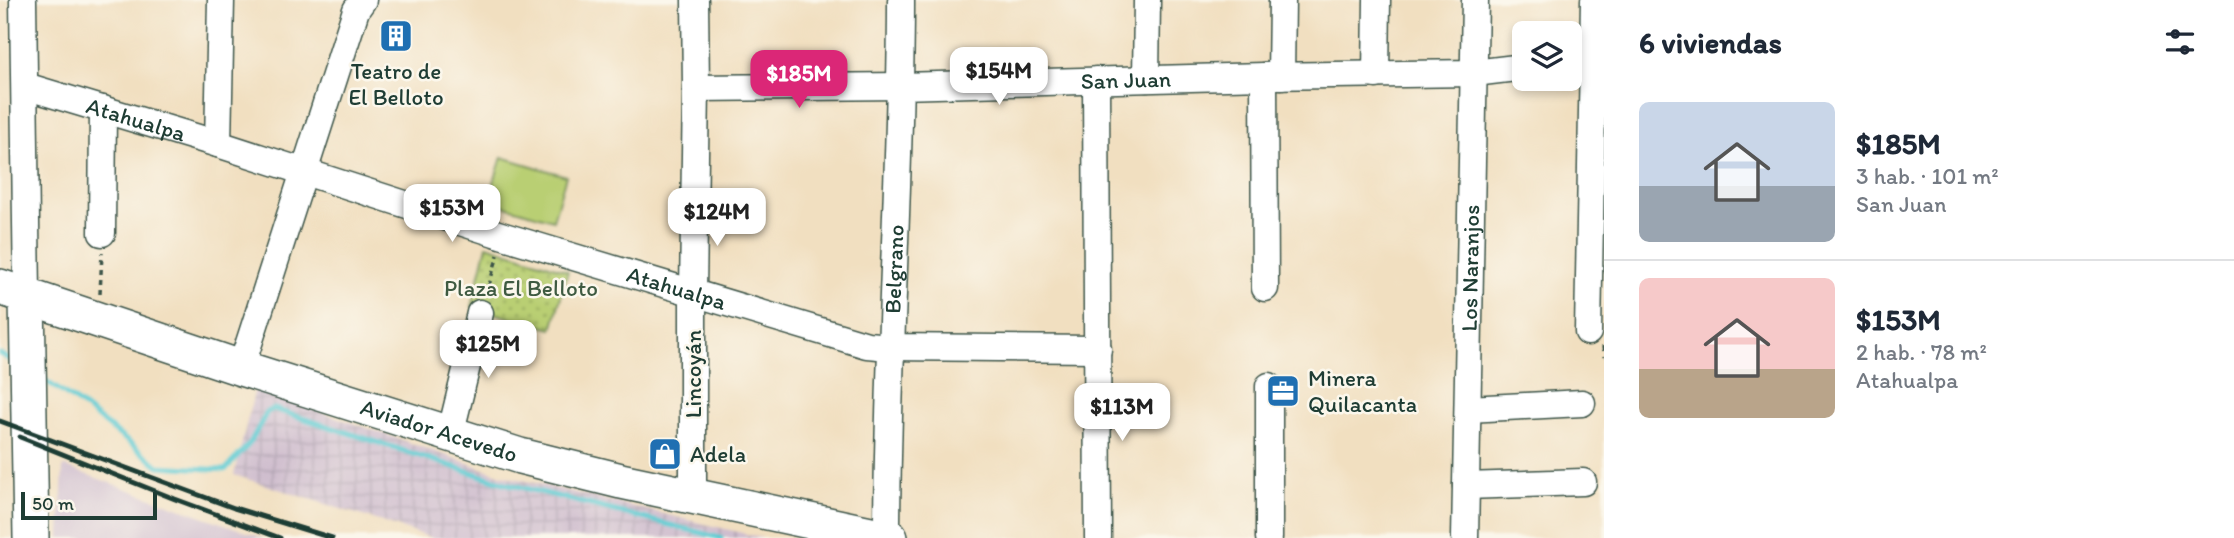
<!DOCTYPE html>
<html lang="es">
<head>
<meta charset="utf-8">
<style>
  :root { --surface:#fff; --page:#f6f6f7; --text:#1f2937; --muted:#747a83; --line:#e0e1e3; --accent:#db2777 }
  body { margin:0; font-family:Itim,sans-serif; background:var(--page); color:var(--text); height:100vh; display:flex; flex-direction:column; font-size:26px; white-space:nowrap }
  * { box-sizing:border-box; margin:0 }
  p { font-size:23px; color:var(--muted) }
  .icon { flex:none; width:38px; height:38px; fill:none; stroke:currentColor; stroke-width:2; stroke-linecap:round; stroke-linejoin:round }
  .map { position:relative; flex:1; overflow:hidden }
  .details { display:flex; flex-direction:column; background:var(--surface); width:630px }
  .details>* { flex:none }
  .controls { position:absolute; left:1512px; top:21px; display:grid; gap:14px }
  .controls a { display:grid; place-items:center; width:70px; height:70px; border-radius:10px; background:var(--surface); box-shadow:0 4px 10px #0003; font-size:35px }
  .scale { position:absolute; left:21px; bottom:18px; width:136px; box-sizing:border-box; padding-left:7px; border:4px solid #1f3d34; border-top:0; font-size:19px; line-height:24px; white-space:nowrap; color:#1f3d34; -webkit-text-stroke:5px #fbf7ec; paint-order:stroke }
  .price { position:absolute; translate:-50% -60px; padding:0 16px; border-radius:14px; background:#fff; color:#222; font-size:23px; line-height:46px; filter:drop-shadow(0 2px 4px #0008) }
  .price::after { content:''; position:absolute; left:50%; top:42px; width:21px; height:16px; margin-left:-10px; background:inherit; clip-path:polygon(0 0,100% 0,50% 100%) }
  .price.active { background:var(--accent); color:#fff }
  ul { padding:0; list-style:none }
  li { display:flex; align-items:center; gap:21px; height:175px; padding:0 35px }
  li+li { border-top:2px solid var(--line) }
  li span { display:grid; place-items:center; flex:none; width:196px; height:140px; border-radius:10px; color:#555 }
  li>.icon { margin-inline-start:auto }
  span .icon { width:84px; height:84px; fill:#fffc; stroke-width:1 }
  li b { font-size:30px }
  h2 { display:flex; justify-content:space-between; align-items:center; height:84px; padding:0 35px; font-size:30px }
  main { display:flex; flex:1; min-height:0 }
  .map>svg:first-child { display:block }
</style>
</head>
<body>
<main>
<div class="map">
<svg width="1604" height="538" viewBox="0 0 1604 538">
  <defs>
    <pattern id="industrial-grid" width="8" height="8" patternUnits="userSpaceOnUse" patternTransform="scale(1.75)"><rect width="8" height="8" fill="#cfbdce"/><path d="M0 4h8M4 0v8" fill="none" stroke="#b1a3b2"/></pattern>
    <pattern id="park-dots" width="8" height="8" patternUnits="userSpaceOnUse" patternTransform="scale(1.75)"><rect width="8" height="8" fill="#b9cf73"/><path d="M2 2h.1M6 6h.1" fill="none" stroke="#96a95f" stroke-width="1.8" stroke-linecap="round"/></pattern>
  </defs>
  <rect width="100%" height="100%" fill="#fbf7ec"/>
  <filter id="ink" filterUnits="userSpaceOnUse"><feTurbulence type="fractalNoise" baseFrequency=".0143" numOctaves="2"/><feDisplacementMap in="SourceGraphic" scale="14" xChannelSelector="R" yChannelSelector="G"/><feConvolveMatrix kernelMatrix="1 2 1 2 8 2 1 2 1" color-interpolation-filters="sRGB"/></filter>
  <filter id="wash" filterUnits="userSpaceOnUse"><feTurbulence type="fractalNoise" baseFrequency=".00686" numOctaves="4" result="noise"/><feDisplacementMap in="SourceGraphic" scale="28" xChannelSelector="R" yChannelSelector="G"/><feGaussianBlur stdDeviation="1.57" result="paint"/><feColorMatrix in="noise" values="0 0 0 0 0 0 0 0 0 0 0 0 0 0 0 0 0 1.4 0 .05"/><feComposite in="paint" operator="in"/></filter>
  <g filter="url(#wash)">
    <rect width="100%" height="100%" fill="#f1dfc0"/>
    <!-- industrial -->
    <path fill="url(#industrial-grid)" d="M255 389 502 475 763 538H432L234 475Z"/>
    <!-- railway -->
    <path fill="#cfbdce" d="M63 465V466L263 538H60Z"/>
    <!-- park -->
    <path fill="url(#park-dots)" stroke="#6c8654" stroke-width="2" d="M487 245 568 271 552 329 472 307Z"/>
    <!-- pitch -->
    <path fill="#b9cf73" stroke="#6c8654" stroke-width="2" d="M502 157 566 176 553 220 488 201Z"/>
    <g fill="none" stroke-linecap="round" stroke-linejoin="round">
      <!-- stream -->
      <path stroke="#5dcad2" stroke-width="5" d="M0 354 15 363
        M46 381 81 405 159 466 225 470 250 443 267 412 274 409 501 482 721 538"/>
    </g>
  </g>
  <g filter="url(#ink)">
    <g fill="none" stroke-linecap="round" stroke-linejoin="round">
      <defs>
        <g id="minor">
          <path d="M23 0 27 296"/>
          <path d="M1376 75 1377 0"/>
          <path d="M1264 76 1265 288"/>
          <path d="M1281 76 1282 0"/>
          <path d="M1146 79 1147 0"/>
          <path d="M1096 80 1098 538"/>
          <path id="s1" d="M25 86 218 144 504 236 867 345 890 347 1098 349"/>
          <path id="s2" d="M696 88 901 86 1264 76 1474 73 1524 67"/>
          <path d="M218 144 221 0"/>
          <path d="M102 233 103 109"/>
          <path d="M1588 332 1594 0"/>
          <path d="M241 368 356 10 363 0"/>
          <path d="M1468 409 1582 403"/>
          <path d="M450 435 480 313"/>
          <path d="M1466 486 1583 482"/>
          <path d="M693 497V292L696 88 695 0"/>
          <path id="s3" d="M887 537C887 358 901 179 901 0"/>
          <path d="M1269 538V386"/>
          <path id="s4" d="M1465 538 1475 0"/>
        </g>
        <g id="major">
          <path id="s5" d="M0 287 241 368 520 456 621 481 890 538"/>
          <path d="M27 296 31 538"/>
        </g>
      </defs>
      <!-- minor casing -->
      <use href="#minor" stroke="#3e5549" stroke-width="29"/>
      <!-- major casing -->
      <use href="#major" stroke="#3e5549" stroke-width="38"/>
      <!-- path -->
      <path stroke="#3e5549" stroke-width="3.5" stroke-dasharray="5 5" stroke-linecap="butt" d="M100 294 102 253
        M486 295 498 255
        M1603 346 1604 357"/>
      <!-- minor -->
      <use href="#minor" stroke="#fff" stroke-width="26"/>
      <!-- major -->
      <use href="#major" stroke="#fff" stroke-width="35"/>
      <!-- rail -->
      <path stroke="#1f3d34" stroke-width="5" d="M0 421 234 508 332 538
        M20 437 175 499 280 538"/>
    </g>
  </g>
  <!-- icons -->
  <defs>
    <symbol id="building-square" viewBox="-11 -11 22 22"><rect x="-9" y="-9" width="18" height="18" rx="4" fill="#1f6fb2" stroke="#fbf7ec"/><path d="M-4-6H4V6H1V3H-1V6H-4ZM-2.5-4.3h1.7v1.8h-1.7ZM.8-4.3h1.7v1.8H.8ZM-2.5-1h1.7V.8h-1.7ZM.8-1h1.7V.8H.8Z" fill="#fff"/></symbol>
    <symbol id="office-square" viewBox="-11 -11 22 22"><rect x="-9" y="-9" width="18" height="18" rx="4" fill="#1f6fb2" stroke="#fbf7ec"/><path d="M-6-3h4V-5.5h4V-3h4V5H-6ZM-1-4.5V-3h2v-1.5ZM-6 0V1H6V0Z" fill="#fff"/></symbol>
    <symbol id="shop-square" viewBox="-11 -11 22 22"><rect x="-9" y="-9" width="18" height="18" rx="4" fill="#1f6fb2" stroke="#fbf7ec"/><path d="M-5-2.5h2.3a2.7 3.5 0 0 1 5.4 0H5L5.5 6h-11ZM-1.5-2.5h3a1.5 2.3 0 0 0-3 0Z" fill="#fff"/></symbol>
  </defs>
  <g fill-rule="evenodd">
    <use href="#building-square" x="377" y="17" width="38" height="38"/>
    <use href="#office-square" x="1264" y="372" width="38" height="38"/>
    <use href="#shop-square" x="646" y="435" width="38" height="38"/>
  </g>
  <g text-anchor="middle" stroke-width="5" stroke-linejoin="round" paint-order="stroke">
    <!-- poi labels -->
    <g font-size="23" fill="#1f3d34" stroke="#fbf7ec" text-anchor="start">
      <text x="396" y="79" text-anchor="middle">Teatro de<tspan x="396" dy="26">El Belloto</tspan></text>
      <text x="1308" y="386">Minera<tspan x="1308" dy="26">Quilacanta</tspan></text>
      <text x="690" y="462">Adela</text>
    </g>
    <!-- street labels -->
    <g font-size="23" fill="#1f3d34" stroke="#fbf7ec">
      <text dy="8" stroke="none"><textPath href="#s2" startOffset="430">San Juan</textPath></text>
      <text dy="8" stroke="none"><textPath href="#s1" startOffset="116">Atahualpa</textPath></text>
      <text dy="8" stroke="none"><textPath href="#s3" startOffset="268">Belgrano</textPath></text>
      <text dy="8" stroke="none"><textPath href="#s4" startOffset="270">Los Naranjos</textPath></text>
      <text dy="8" stroke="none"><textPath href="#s1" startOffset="682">Atahualpa</textPath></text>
      <text transform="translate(693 374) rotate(-90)" y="8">Lincoyán</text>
      <text dy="8" stroke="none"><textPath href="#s5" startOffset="462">Aviador Acevedo</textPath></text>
    </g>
    <!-- park labels -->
    <g font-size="23" fill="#3e5a41" stroke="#fbf7ec">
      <text x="521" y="296">Plaza El Belloto</text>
    </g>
  </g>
</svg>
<div class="controls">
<a><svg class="icon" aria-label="layers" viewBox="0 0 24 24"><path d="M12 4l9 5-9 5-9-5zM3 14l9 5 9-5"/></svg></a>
</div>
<div class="scale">50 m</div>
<b class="price" style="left:999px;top:107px">$154M</b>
<b class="price active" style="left:799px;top:110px">$185M</b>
<b class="price" style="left:452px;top:244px">$153M</b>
<b class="price" style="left:717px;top:248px">$124M</b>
<b class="price" style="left:488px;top:380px">$125M</b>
<b class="price" style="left:1122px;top:443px">$113M</b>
</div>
<section class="details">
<h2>6 viviendas<svg class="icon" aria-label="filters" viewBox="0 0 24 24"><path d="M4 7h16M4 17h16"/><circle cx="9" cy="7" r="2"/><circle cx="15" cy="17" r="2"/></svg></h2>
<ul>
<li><span style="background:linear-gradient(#c9d6e8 60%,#9aa5b1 0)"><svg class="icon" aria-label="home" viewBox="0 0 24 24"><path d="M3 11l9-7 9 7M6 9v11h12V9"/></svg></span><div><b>$185M</b><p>3 hab. · 101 m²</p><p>San Juan</p></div></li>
<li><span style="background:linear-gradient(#f6c9c9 65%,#b9a48a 0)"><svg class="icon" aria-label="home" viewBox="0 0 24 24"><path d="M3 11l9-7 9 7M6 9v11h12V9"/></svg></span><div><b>$153M</b><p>2 hab. · 78 m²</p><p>Atahualpa</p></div></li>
</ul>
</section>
</main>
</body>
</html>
